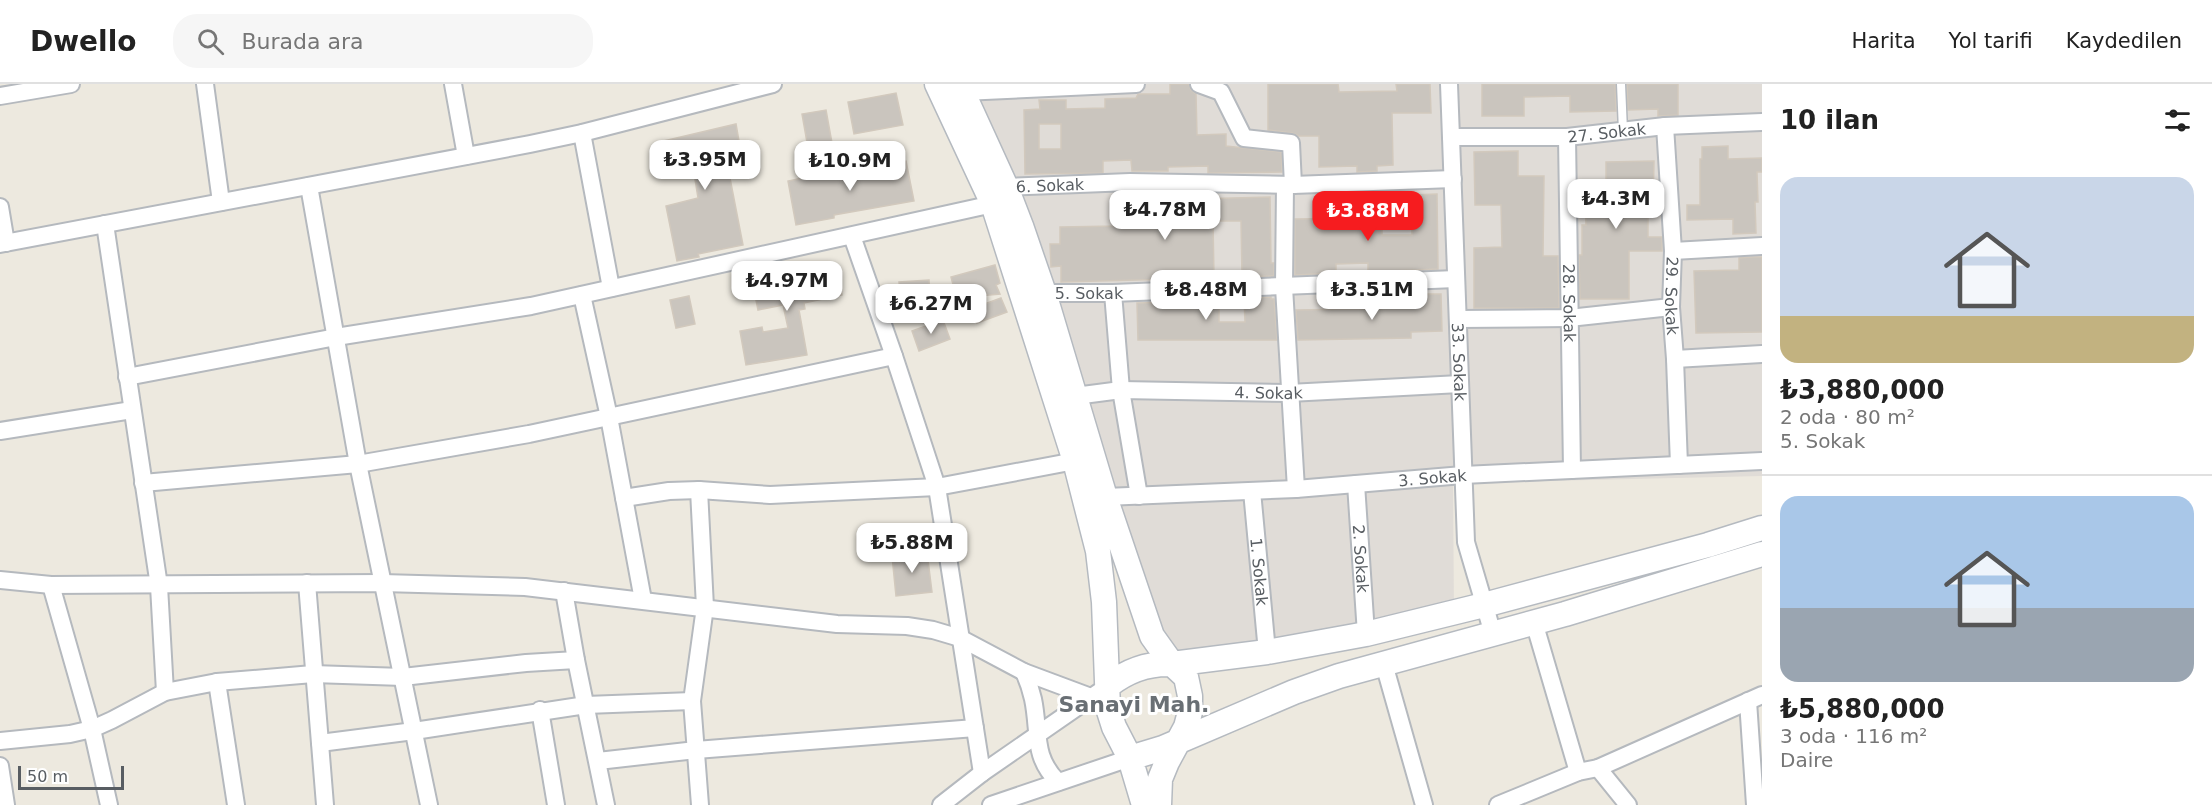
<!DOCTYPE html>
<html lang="tr">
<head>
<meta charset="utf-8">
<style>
  :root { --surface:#fff; --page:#f6f6f6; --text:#222; --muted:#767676; --line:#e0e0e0; --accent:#f61c1f }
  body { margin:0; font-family:"DejaVu Sans",sans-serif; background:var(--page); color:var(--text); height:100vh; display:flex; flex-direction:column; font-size:22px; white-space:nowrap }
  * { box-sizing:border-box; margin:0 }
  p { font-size:20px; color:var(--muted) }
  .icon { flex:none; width:33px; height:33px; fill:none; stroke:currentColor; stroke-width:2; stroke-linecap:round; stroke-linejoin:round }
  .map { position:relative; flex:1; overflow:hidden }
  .panel { display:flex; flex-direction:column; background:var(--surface); width:450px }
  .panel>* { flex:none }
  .scale { position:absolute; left:18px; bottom:15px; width:106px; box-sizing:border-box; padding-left:6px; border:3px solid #585d62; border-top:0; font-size:16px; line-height:21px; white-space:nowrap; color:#585d62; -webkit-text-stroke:4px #fff; paint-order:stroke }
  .price { position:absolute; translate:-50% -51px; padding:0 14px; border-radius:12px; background:#fff; color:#222; font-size:20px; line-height:39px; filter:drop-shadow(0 2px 3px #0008) }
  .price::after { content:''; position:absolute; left:50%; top:36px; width:18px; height:14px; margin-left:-9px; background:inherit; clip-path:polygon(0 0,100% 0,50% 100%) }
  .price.current { background:var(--accent); color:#fff }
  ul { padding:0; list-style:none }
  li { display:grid; align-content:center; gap:12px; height:318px; padding:0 18px }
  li+li { border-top:2px solid var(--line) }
  li span { display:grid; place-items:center; height:186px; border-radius:18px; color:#555 }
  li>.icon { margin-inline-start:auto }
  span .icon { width:108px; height:108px; fill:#fffc; stroke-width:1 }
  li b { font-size:26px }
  h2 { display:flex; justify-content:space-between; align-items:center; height:72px; padding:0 18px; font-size:26px }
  header { display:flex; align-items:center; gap:36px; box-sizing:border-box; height:84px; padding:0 30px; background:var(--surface); border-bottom:2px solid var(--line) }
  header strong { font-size:28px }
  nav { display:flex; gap:33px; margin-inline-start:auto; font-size:21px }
  .search { width:420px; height:54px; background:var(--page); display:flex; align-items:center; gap:15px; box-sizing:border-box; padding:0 21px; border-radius:24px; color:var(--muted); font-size:22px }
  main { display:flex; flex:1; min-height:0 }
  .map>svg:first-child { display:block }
</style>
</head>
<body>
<header>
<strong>Dwello</strong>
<div class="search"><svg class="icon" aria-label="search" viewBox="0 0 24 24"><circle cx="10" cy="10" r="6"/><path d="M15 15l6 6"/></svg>Burada ara</div>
<nav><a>Harita</a><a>Yol tarifi</a><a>Kaydedilen</a></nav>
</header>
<main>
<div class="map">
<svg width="1762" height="721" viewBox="0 0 1762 721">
  <rect width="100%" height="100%" fill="#ede9df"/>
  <!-- industrial -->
  <path fill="#e0dcd7" d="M944 0H1762V392L1453 399 1454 532 1161 580Z"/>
  <!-- building -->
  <path fill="#cac5be" stroke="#d2c9bd" stroke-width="1.5" fill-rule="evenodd" d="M1170 0H1189L1191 6 1196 10 1197 51 1226 50V62L1281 68 1282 88 1208 89V82L1168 83V87H1132L1131 76 1103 77V89L1025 90 1024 26 1040 25 1039 16H1066V25L1105 24V15L1136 14 1138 10H1170ZM1039 40H1061V65H1039Z
    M1268 0H1338L1339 8 1397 7 1396 0H1430L1431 29H1392L1393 81 1377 82V87L1357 88V82L1319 83V52H1299L1292 49 1268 46Z
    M1482 0H1615L1616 27 1570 28V12L1524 13V32H1482Z
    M1627 0H1678V31L1658 32V25L1628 26Z
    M896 9 903 41 854 50 848 18Z
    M826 26 832 59 808 64 802 30Z
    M736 40 744 86 729 89 743 161 698 170 699 173 677 177 666 122 698 114 694 89 666 94 659 58Z
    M1728 62V75L1762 74V88H1757L1758 118H1755L1756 149 1733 150V135L1687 136V121H1700V75H1702V63Z
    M1518 67V92H1544L1543 172H1558L1559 224H1474V164L1502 163 1501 121H1475L1474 68Z
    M906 77 914 117 834 131V134L796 141 788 97 826 89V92Z
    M1654 77 1653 122H1648V153H1662V167H1629V215H1580L1579 171H1582V141H1586L1585 109H1606V78Z
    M1437 110 1438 185 1368 188V179L1336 180V189L1295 191V135L1367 134V124L1382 123V151H1412V111Z
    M1270 113 1271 179H1274V192L1242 193 1241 137H1213L1214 194 1061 198V182L1051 183 1050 160H1060V143L1117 142V117Z
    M1753 173H1762V248L1696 249 1694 187 1739 186V174Z
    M995 181 1000 199 996 201 1000 210 967 213 966 209 956 212 951 193Z
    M836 182 842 211 804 219 805 225 799 226 807 271 746 281 740 247 762 243 763 248 788 244 783 221 758 226 752 196Z
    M929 196 930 216 901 218 899 198Z
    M1412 210H1441L1442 247 1411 248V254L1298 256 1296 226 1413 224Z
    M689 212 695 240 676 244 670 216Z
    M1271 213V215H1274L1277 256H1138L1137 219 1219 217V238H1245L1244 214Z
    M1001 214 1007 228 977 239 971 225Z
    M943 236 950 255 919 267 912 247Z
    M927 468 932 508 896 512 892 472Z"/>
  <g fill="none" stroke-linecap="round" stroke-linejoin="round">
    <defs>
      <path id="lane" d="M1621 0 1623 47"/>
      <g id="street">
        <path d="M205 0 221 118"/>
        <path d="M453 0 466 72"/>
        <path d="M1199 0 1221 8 1244 54 1291 59 1293 101"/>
        <path id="s1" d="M1449 0 1466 458 1493 550"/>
        <path d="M963 8 1136 0"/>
        <path d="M0 12 71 0"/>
        <path id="s2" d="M1665 42 1673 167 1671 223 1675 275 1679 381"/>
        <path d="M582 49 611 204"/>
        <path id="s3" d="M1451 53H1567L1665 42 1762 38"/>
        <path id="s4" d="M1567 53 1572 386"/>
        <path d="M1285 101 1284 203 1296 405"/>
        <path d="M309 102 358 380 429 721"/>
        <path id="s5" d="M1006 103 1130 98 1293 101 1453 95"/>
        <path d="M0 123 6 159"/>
        <path d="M105 140 159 502 165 608"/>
        <path d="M852 152 894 272 937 403 982 689"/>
        <path d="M0 160 530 60 582 49 773 0"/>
        <path d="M1673 167 1762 162"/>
        <path id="s6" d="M1044 209H1113L1456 195"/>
        <path d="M1113 209 1121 306 1139 412"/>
        <path d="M582 211 609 333 643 516"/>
        <path d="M1458 235 1569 234 1671 223"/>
        <path d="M1675 275 1762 270"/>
        <path d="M127 293 336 253 531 222 993 120"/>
        <path id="s7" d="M1075 312 1121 306 1289 309 1460 300"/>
        <path d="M0 347 132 326"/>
        <path d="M143 399 358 380 529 350 894 272"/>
        <path id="s8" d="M1356 400 1366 550"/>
        <path d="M699 406 705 523 692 617 700 721"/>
        <path id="s9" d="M1252 407 1267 568"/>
        <path id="s10" d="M1105 413 1296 405 1463 391 1762 377"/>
        <path d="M624 414 669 407 699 406 770 411 937 403 1075 377"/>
        <path d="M0 496 51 501 382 499 525 503 837 540 907 542 933 546 960 554 1024 588 1091 613"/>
        <path d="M307 499 325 721"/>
        <path d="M51 501 92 645 109 721"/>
        <path d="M564 507 576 576 606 721"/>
        <path d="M1534 538 1578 688"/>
        <path d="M1384 580 1424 721"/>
        <path d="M1024 588C1028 597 1031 606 1033 615 1040 648 1032 672 1058 698"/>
        <path d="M217 598 236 721"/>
        <path d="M1748 617 1755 721"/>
        <path d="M540 626 556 721"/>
        <path d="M0 657 70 650 92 645 112 636 165 608 217 598 313 590 403 593 526 579 576 576"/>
        <path d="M320 659 414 647 586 621 692 617"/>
        <path d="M598 677 696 666 975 644"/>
        <path d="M0 682 6 721"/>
        <path d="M1598 684 1628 721"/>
        <path d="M941 721 982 689 1099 608"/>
        <path d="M991 721 1130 674"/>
        <path d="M1498 721 1578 688 1598 684 1762 611"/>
      </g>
      <path id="secondary" d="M937 0 993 120 1075 377 1098 467 1104 518 1108 624 1114 643 1130 674 1144 721
        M959 0 1006 103 1021 142 1044 209 1105 413 1152 552 1172 580 1186 593 1190 612V628L1186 643 1167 678 1160 695 1159 721
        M1109 601C1128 586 1148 579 1172 580L1267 568 1366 550 1484 521 1708 461 1762 444
        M1130 674 1163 664 1294 608 1339 592 1565 530 1762 470"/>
    </defs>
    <!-- lane casing -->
    <use href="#lane" stroke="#b5b9be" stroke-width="11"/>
    <!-- street casing -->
    <use href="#street" stroke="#b5b9be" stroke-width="20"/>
    <!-- secondary casing -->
    <use href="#secondary" stroke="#b5bac0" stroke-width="27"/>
    <!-- lane -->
    <use href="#lane" stroke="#fff" stroke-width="8"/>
    <!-- street -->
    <use href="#street" stroke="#fff" stroke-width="16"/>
    <!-- secondary -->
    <use href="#secondary" stroke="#fff" stroke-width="24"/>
  </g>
  <g text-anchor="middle" stroke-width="6" stroke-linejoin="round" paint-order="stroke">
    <!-- street labels -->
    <g font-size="16" fill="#585d62" stroke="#fff">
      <text dy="6" stroke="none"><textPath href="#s3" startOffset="156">27. Sokak</textPath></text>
      <text dy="6" stroke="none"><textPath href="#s5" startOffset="44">6. Sokak</textPath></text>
      <text dy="6" stroke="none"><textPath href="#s6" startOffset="45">5. Sokak</textPath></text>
      <text dy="6" stroke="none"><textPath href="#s2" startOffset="170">29. Sokak</textPath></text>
      <text dy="6" stroke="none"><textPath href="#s4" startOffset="166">28. Sokak</textPath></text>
      <text dy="6" stroke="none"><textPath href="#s1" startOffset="278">33. Sokak</textPath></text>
      <text dy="6" stroke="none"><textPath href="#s7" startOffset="194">4. Sokak</textPath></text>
      <text dy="6" stroke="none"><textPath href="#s10" startOffset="328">3. Sokak</textPath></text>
      <text dy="6" stroke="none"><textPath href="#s8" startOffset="75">2. Sokak</textPath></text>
      <text dy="6" stroke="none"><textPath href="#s9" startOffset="81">1. Sokak</textPath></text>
    </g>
    <!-- district labels -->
    <g font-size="22" font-weight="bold" fill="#696f74" stroke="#fff">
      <text x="1134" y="628">Sanayi Mah.</text>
    </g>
  </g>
</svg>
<div class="scale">50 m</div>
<b class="price" style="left:705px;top:107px">₺3.95M</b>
<b class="price" style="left:850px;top:108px">₺10.9M</b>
<b class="price" style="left:1616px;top:146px">₺4.3M</b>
<b class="price" style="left:1165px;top:157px">₺4.78M</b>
<b class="price current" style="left:1368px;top:158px">₺3.88M</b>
<b class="price" style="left:787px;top:228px">₺4.97M</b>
<b class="price" style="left:1206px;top:237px">₺8.48M</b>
<b class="price" style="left:1372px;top:237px">₺3.51M</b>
<b class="price" style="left:931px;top:251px">₺6.27M</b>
<b class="price" style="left:912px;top:490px">₺5.88M</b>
</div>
<section class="panel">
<h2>10 ilan<svg class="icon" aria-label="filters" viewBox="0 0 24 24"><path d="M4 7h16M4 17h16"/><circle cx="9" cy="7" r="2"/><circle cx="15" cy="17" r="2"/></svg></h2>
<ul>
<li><span style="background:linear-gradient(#c9d6e8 75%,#c2b280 0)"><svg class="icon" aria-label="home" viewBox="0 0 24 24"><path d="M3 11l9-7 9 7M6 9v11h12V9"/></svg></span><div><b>₺3,880,000</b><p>2 oda · 80 m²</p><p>5. Sokak</p></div></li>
<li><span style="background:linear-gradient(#a9c7e8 60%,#9aa5b1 0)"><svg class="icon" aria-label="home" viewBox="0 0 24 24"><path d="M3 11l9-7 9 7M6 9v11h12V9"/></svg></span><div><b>₺5,880,000</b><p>3 oda · 116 m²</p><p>Daire</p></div></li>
</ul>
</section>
</main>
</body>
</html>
